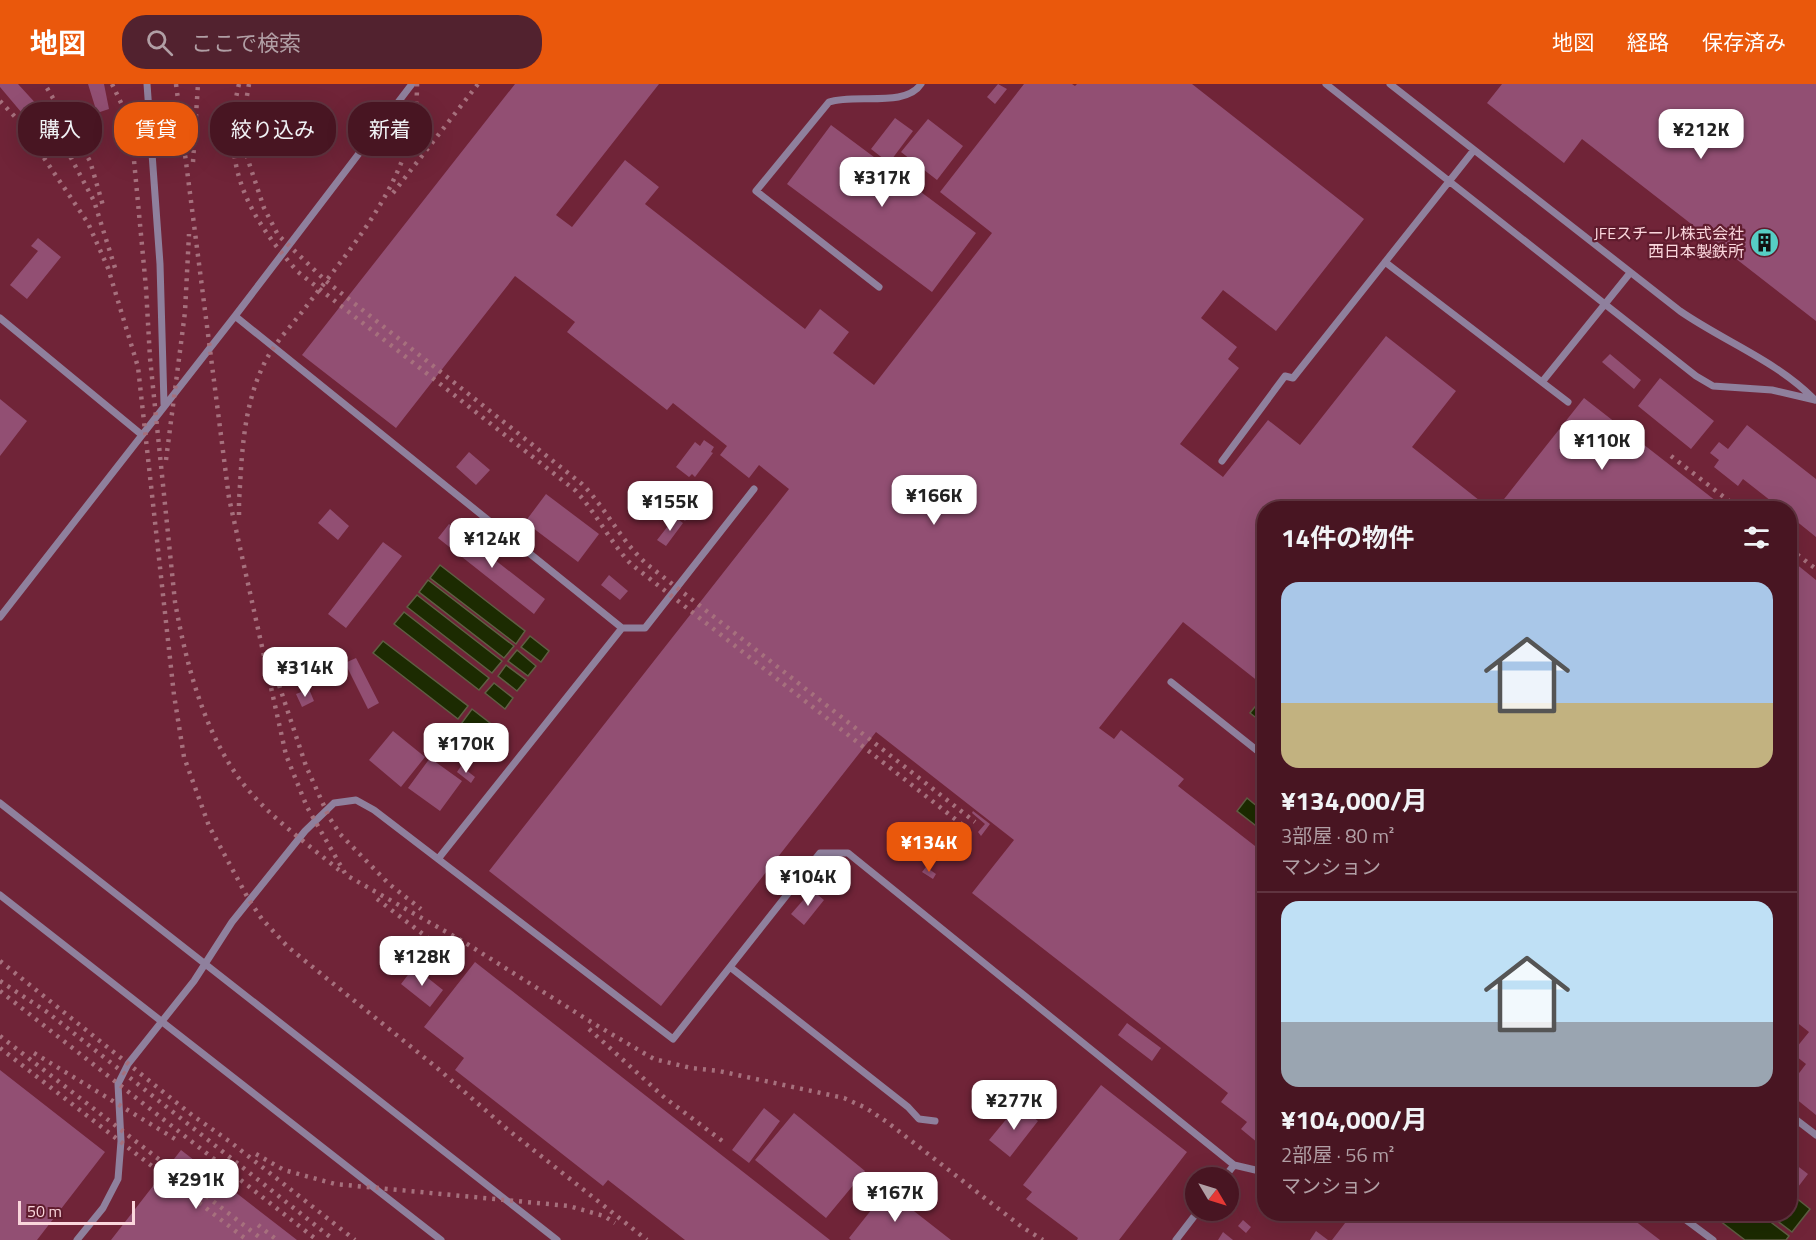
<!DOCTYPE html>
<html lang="ja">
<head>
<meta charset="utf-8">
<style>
  :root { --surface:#481522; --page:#52222f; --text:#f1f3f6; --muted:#b19fa5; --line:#603440; --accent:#ea580c }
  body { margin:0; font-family:"Titillium Web","Noto Sans JP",sans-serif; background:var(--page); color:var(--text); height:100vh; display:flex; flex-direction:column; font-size:22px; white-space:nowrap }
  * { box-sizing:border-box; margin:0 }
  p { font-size:20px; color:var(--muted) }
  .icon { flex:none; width:33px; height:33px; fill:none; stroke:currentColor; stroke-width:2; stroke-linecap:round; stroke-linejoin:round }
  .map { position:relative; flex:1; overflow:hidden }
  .panel { position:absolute; left:1257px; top:417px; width:540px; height:720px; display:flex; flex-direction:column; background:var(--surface); border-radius:24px; box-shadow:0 6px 24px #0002,0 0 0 2px var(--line) }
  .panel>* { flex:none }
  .top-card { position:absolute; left:18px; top:18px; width:570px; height:54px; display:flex; gap:12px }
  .needle { width:39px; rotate:128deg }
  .buttons { position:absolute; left:1185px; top:1083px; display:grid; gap:12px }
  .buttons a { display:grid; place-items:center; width:54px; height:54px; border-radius:50%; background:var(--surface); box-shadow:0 6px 24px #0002,0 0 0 2px var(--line); font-size:30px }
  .scale { position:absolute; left:18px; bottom:15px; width:117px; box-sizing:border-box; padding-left:6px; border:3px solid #fad6dc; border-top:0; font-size:16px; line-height:21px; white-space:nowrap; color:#fad6dc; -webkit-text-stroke:4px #601c2e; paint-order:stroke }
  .price { position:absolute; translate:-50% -51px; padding:0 14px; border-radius:12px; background:#fff; color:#222; font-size:20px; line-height:39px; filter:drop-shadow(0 2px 3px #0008) }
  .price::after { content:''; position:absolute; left:50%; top:36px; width:18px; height:14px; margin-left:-9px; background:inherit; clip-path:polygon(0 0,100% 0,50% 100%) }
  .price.current { background:var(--accent); color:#fff }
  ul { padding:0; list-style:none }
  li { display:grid; align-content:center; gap:12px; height:318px; padding:0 24px }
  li+li { border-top:2px solid var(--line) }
  li span { display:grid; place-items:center; height:186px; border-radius:18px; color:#555 }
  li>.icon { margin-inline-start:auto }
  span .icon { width:108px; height:108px; fill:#fffc; stroke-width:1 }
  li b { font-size:26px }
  h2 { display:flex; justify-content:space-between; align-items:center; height:72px; padding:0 24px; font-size:26px }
  .chip { padding:0 21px; border-radius:24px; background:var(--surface); box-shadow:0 6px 24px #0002,0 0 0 2px var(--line); font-size:21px; line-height:54px }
  .chip.current { background:var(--accent); color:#fff }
  header { display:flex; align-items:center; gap:36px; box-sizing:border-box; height:84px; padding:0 30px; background:var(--accent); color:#fff }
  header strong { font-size:28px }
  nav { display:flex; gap:33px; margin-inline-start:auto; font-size:21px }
  .search { width:420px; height:54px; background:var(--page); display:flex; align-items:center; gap:15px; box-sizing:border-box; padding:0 21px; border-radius:24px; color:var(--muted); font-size:22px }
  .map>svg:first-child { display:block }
</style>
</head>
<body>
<header>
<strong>地図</strong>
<div class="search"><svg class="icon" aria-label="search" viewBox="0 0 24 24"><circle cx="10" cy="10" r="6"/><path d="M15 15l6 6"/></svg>ここで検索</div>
<nav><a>地図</a><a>経路</a><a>保存済み</a></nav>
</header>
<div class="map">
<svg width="1816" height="1156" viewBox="0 0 1816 1156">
  <rect width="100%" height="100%" fill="#601c2e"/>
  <!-- built -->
  <path fill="#702438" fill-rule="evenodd" d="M0 0H1816V1156H0ZM1264 424H1790V1130H1264ZM1196 1094H1228V1126H1196Z"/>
  <!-- water -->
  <path fill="#1c2b01" stroke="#5f5e43" stroke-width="1.5" d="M440 481 525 547 516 560 430 494Z
    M428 496 514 562 504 574 419 508Z
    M417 511 502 577 492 589 407 523Z
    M404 528 489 594 479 606 394 540Z
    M530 552 549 567 541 578 521 563Z
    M383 557 468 622 458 635 373 569Z
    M517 566 536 582 528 592 508 577Z
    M506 581 526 596 517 607 498 592Z
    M494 599 513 614 505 625 485 609Z
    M1258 619 1264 624V640L1250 629Z
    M472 625 499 646 488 660 477 652 480 648 474 644 471 647 461 640Z
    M1247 714 1264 728V748L1237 727Z
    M1790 1109 1810 1125 1792 1148 1768 1130H1790Z
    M1711 1130H1760L1789 1152 1786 1156H1745Z"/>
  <!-- building -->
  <path fill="#924f73" d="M0 0H18L61 47 48 60 0 3Z
    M88 0H104L109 25 97 29Z
    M515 0H659L556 131 572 143 625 76 659 103 645 120 805 245 820 225 849 248 833 269 874 301 992 149 940 108 1024 0H1072L1075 2 1077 0H1192L1364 135 1276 247 1223 206 1201 234 1237 263 1228 275 1239 284 1180 360 1223 393 1268 336 1300 361 1386 252 1456 307 1412 363 1489 424H1264V602L1183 538 1099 644 1114 655 1121 646 1184 695 1178 702 1264 769V1064L1241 1045 1247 1038 1221 1018 1228 1009 972 809 1014 756 876 648 661 922 489 787 789 405 759 381 749 394 720 371 727 362 673 319 667 326 567 248 575 238 515 192 396 344 302 271Z
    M998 0 1007 5 995 20 987 13Z
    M1502 0H1816V237L1582 55 1564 79 1487 19Z
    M895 34 913 47 889 79 871 65Z
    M928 35 963 62 937 96 901 68Z
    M831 41 976 149 932 208 787 100Z
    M38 154 61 173 27 215 10 201 38 167 31 162Z
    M1610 270 1641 296 1634 305 1602 278Z
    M1660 294 1714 337 1691 365 1638 322Z
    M1584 314 1725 424H1497Z
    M0 315 27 337 0 372Z
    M1747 341 1816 395V453L1790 432V424H1780L1743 395 1738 402 1714 383 1719 376 1710 369 1719 358 1728 365Z
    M704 356 714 363 711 368 713 369 695 393 692 390 689 393 676 383 695 358 700 362Z
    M469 368 490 386 476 401 456 383Z
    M546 410 599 450 578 478 525 438Z
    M685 421 693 427 685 437 678 431Z
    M330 425 349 442 338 456 318 439Z
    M675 433 683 439 666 462 657 456Z
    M449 440 545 515 534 530 438 454Z
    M383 458 402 472 346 544 328 530Z
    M1790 475 1816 496V1031L1790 1010V1001L1806 980 1792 969 1809 948 1790 933Z
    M609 491 628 507 620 516 601 501Z
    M356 574 379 619 368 625 345 579Z
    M303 586 308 599 302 602 297 588Z
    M309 605 314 617 302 623 296 610Z
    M393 647 425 673 401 703 369 676Z
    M430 674 462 697 440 727 408 704Z
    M461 682 475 693 471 699 457 688Z
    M973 727 990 740 981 752 978 748 985 740 972 729Z
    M926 783 936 790 933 795 922 788Z
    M812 806 824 816 804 841 791 830Z
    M475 878 830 1156H685L608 1096 603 1102 455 986 464 974 424 943Z
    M414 883 443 906 430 923 401 900Z
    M1127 939 1161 964 1152 977 1118 951Z
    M0 986 105 1068 37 1156H0Z
    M1101 1001 1187 1068 1119 1156H1077L1078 1154 1026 1115 1032 1108 1023 1101Z
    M1018 1021 1038 1037 1010 1073 989 1056Z
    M764 1024 780 1037 749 1079 732 1066Z
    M794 1029 865 1087 826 1134 755 1076Z
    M181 1066 297 1156H111Z
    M1791 1077 1808 1090 1798 1103 1790 1096V1080Z
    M887 1106 951 1156H851L849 1154Z
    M1352 1130H1626L1660 1156H1332Z
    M1243 1136 1251 1143 1246 1149 1238 1142Z
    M1316 1147 1328 1156H1310Z
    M1223 1148 1233 1156H1218Z"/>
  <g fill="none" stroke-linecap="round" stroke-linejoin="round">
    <!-- service -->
    <path stroke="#8f809d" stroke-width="7" d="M147 0 160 180 164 320
      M1326 0 1696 292 1713 302 1772 306 1815 316
      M1390 0 1680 227C1725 258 1777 277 1815 316
      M1385 178 1568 318
      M879 203 756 107 829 18C854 9 906 24 921 0
      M0 234 142 351
      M1542 298 1630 189
      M1222 377 1285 292 1293 294 1474 66
      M0 533 235 232 412 0
      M622 544H645L754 405
      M1171 598 1264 672
      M0 719 557 1156
      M438 775 673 955 820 769H848L1234 1081 1224 1094
      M0 811 441 1156
      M730 883 908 1023 919 1035 935 1037
      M1790 1031 1816 1051
      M1234 1081 1264 1088
      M1331 1130 1336 1133
      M1678 1130 1713 1156
      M77 1156 103 1124 118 1095 121 1057 118 1000 128 980 194 897 232 838 305 747 334 719 356 716 374 726 438 775 622 544 235 232
      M1176 1156 1199 1126"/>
    <!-- rail -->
    <path stroke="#a6707d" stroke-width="4.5" stroke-dasharray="3 6" stroke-linecap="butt" d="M112 0 124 25 132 55 146 204 150 274 175 518C186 578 202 642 238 693 264 729 305 758 339 786
      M176 0 229 414 286 671 307 723 346 791 464 858 591 938 654 975 691 984 719 987 844 1014 866 1024 887 1038 1022 1143 1043 1156
      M239 0C220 79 246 130 298 188L576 407C597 430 610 458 631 480L969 746
      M249 0 243 35 244 64 264 124 278 151 326 197 582 400C607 425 621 458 648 481L975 738
      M47 4 90 77 104 125
      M0 17 19 37 88 139 108 184 138 283 174 611 184 673 209 742 249 816 262 835 288 863 436 983 507 1045 647 1156
      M62 57 94 117 116 187
      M193 78 198 0
      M393 109 478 0
      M1671 372 1738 424
      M166 376 185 228 189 150
      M239 431V418C242 369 243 320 266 276 275 259 290 243 302 228 353 161 418 90 417 0
      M1790 465 1816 485
      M279 601 306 682 329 733 340 750 389 800 421 825
      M377 815 462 880
      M0 877 192 1031 229 1057 355 1156
      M0 897 47 928 334 1156
      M0 907 317 1156
      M589 945 665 1014 725 1059
      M0 952 263 1156
      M0 964 247 1156
      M34 969 180 1058
      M256 1070 284 1086 335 1100 569 1122 604 1132 615 1139
      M258 1141 277 1156"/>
  </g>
  <!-- icons -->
  <defs>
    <symbol id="building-disc" viewBox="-11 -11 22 22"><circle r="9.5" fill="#56cec4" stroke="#601c2e"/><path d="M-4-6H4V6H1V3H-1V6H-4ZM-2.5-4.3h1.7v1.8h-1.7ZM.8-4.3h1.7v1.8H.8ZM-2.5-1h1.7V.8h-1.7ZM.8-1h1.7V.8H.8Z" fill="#111"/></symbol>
  </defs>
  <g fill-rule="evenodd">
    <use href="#building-disc" x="1748" y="142" width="33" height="33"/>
  </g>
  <g text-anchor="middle" stroke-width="4.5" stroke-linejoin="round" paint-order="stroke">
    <!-- poi labels -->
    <g font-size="16" fill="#fad6dc" stroke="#601c2e" text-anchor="end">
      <text x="1744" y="155">JFEスチール株式会社<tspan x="1744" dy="18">西日本製鉄所</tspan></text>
    </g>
  </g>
</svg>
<div class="buttons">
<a><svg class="needle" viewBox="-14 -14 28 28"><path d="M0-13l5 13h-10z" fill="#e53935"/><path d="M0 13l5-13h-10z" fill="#b19fa5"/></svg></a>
</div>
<div class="scale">50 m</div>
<b class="price" style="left:1701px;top:76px">¥212K</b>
<b class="price" style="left:882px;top:124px">¥317K</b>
<b class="price" style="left:1602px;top:387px">¥110K</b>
<b class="price" style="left:934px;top:442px">¥166K</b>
<b class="price" style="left:670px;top:448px">¥155K</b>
<b class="price" style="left:492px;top:485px">¥124K</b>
<b class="price" style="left:305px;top:614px">¥314K</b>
<b class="price" style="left:466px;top:690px">¥170K</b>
<b class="price current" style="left:929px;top:789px">¥134K</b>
<b class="price" style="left:808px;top:823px">¥104K</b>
<b class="price" style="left:422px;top:903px">¥128K</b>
<b class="price" style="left:1014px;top:1047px">¥277K</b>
<b class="price" style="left:196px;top:1126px">¥291K</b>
<b class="price" style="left:895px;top:1139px">¥167K</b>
<div class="top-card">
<a class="chip">購入</a>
<a class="chip current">賃貸</a>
<a class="chip">絞り込み</a>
<a class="chip">新着</a>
</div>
<section class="panel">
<h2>14件の物件<svg class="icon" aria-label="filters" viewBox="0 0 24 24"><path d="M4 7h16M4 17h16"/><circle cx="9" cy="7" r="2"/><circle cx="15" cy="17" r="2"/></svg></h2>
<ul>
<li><span style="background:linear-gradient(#a9c7e8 65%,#c2b280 0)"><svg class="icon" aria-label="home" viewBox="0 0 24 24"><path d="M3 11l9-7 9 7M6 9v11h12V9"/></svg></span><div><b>¥134,000/月</b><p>3部屋 · 80 m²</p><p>マンション</p></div></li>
<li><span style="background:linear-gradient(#bfe0f5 65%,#9aa5b1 0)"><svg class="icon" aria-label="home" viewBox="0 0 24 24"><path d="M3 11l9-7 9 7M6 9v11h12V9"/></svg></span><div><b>¥104,000/月</b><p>2部屋 · 56 m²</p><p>マンション</p></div></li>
</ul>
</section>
</div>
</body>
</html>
